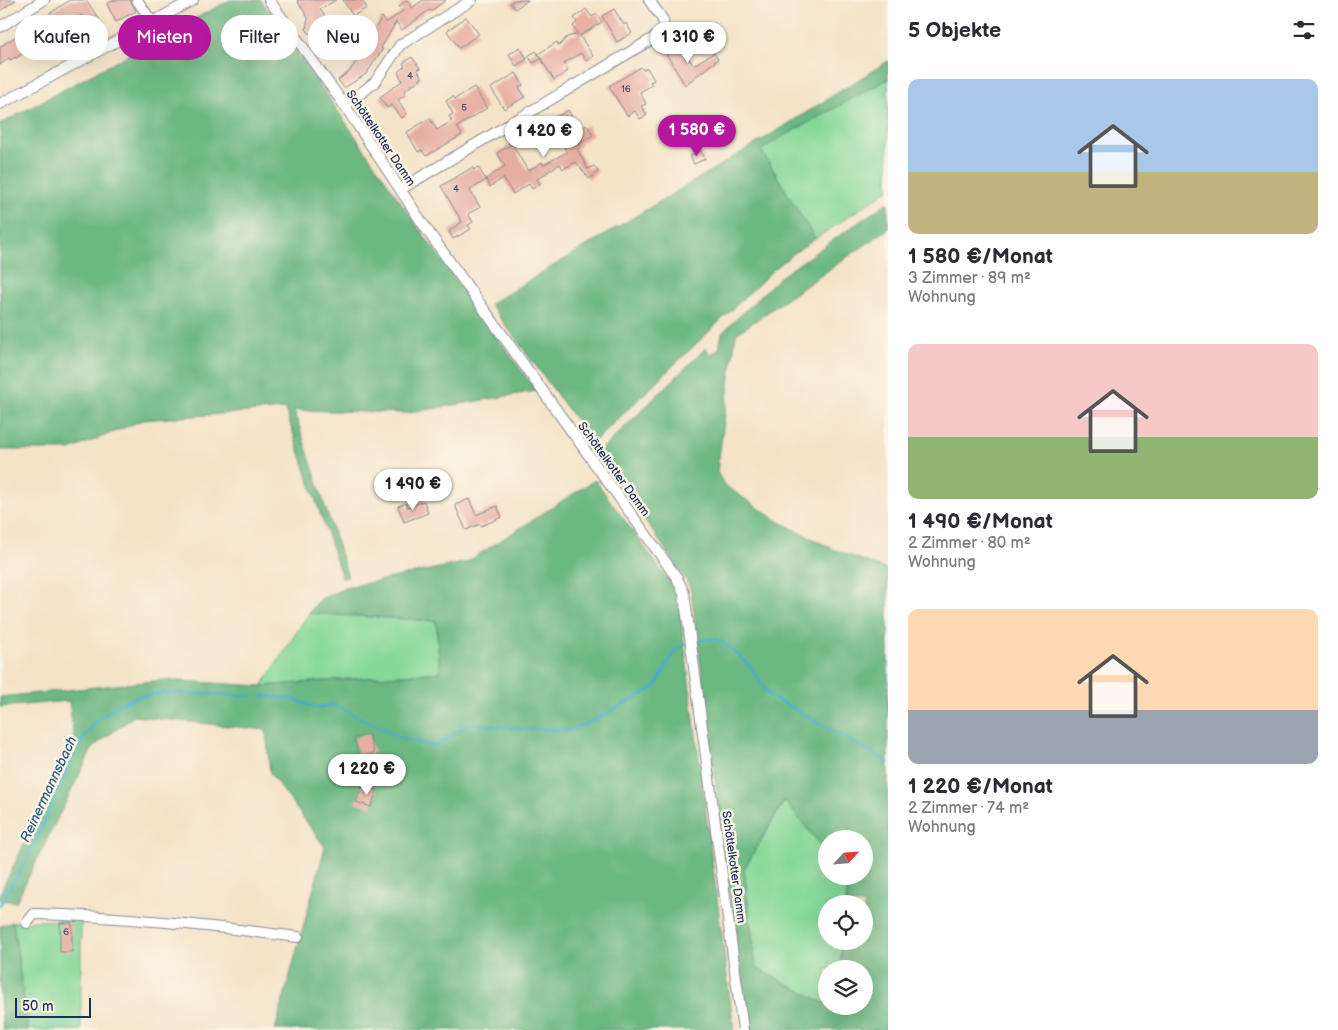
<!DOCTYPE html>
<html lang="de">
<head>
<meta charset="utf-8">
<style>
  :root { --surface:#fff; --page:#f7f7f7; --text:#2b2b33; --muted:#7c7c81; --accent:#b5179e }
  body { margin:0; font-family:"Balsamiq Sans",sans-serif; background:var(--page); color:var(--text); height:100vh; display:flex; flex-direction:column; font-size:19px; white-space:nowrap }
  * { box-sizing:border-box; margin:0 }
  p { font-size:16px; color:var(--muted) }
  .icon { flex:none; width:28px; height:28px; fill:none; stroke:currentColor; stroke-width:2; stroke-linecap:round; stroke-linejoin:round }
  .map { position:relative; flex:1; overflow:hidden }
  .drawer { display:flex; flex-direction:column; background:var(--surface); width:450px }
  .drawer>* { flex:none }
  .hud { position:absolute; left:15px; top:15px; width:475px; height:45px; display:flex; gap:10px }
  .needle { width:32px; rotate:64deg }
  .controls { position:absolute; left:818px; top:830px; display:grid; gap:10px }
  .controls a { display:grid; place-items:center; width:55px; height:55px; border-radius:50%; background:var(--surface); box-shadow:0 5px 20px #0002; font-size:25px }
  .scale { position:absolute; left:15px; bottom:12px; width:76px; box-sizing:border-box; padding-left:5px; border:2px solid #1b2f5e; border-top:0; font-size:14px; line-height:18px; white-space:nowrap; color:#1b2f5e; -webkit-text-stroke:4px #fcf5e5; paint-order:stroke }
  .price { position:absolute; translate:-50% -42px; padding:0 11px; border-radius:18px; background:#fff; color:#222; font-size:16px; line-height:32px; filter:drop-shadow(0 1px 2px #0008) }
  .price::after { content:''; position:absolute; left:50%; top:30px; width:15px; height:11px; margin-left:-8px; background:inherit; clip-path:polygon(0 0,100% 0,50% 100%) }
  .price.on { background:var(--accent); color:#fff }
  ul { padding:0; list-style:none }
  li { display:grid; align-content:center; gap:10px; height:265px; padding:0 20px }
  li span { display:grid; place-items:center; height:155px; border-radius:10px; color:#555 }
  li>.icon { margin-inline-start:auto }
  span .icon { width:90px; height:90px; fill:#fffc; stroke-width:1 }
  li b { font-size:21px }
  h2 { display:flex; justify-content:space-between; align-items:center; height:60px; padding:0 20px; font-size:21px }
  .tag { padding:0 18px; border-radius:22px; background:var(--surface); box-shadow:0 5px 20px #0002; font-size:18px; line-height:45px }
  .tag.on { background:var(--accent); color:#fff }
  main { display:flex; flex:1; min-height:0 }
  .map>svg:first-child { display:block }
</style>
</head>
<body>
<main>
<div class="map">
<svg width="888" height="1030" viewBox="0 0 888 1030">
  <rect width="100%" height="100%" fill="#fcf5e5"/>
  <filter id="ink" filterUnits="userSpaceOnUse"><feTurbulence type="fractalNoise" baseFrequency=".02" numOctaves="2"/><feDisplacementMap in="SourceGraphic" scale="10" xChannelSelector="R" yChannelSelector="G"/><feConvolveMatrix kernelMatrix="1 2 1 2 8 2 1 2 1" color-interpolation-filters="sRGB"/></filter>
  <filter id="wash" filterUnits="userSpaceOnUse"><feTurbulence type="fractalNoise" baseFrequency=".0096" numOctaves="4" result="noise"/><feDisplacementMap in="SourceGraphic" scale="20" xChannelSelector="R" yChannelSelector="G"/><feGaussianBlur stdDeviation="1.12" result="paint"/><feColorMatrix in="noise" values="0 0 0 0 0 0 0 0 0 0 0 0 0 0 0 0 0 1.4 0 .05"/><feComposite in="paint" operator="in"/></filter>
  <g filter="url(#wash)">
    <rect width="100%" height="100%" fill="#f4e3c7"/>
    <!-- green -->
    <path fill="#86d899" stroke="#50847c" d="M888 79V190L815 239 761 150 778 139Z
      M309 613 436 621 440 672 262 686Z
      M785 800 826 852V876H845L848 880 846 904H826V941H842L840 969H826V1004L756 968 744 869Z
      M81 919V1030H28L13 922Z"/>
    <!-- forest -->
    <path fill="#6cb881" stroke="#447470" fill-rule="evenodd" d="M230 0H261L418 227 536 391 408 413 294 410 348 577 342 578 285 409 143 420 70 450H0V124Z
      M888 61V79L778 139 761 150 815 239 794 253 773 270 593 443 490 304 772 134Z
      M888 202V229L736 334 717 472 723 483 730 489 780 522 833 549 888 570V1030H750L731 905 691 590 686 580 599 452 706 348 710 355 719 349 722 333 780 277ZM784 800 826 852V839H864V876H845L848 880 846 904H864V941H842L840 969H864V1006H836L835 1009 826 1006V1004L756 968 744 869Z
      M595 480 672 585 678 596 734 1030H488L487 1028 484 1030H275L325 847 270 773 266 730 134 716 93 747 16 902 0 900V893L75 743 69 701 0 707V697L163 680 262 686 440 672 436 621 309 613 320 599 345 588 467 562Z
      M13 922 28 1030H3L0 999V926Z"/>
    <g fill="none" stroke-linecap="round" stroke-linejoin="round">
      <!-- stream -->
      <path stroke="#49adc9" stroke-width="3" d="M700 641 714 639 722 641 749 665 769 695 888 762
        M263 696 293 699 315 708 334 705 404 739 435 746 470 723 523 729 571 730 586 724 649 691 657 684 675 650 687 644
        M0 905 31 851 77 747 97 720 120 704 137 697 165 693 253 696"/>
    </g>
    <g id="blocks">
      <!-- building -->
      <path fill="#e6aea0" d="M0 0H16L0 11Z
        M70 0H86L104 26 94 33 81 15 30 52 28 50 16 58 15 57 11 60 9 58 0 65V47Z
        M114 0H130L136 11 116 22 107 4Z
        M297 0H336L320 9 326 18 316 25 322 33 315 37 312 33 310 34 306 29 308 18Z
        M343 0H362L367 8 353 16Z
        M407 0 412 8 423 0H446L431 11 429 10 402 30 396 22 381 48 383 49 366 74 344 88 338 80 349 72 354 65 359 56 354 53 366 32 371 35 382 17 386 23 403 11 399 6Z
        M515 0H528L515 9 510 3Z
        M586 9 592 17 597 14 602 22 580 36 593 56 586 61 581 53 564 63 568 71 554 80 538 54 557 42 559 46 567 37 578 34 573 26 577 22 574 18Z
        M614 9 624 25 626 23 632 33 617 42 602 16Z
        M466 17 479 34 459 48 447 31Z
        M680 44 693 65 714 53 718 59 685 85 665 52Z
        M520 47 527 59 516 66 509 54Z
        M536 51 541 59 533 63 528 56Z
        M412 57 420 68 417 69 422 78 404 91 406 94 398 100 407 114 402 118 392 105 387 108 380 97 402 81 398 72 405 66 403 63Z
        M641 67 643 70 647 68 654 80 650 82 652 85 640 92 646 104 641 106 647 115 640 119 635 111 628 116 626 114 609 86Z
        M516 73 523 85 519 87 525 97 504 109 491 88Z
        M474 87 487 108 457 127 462 135 426 156 422 150 418 152 407 132 430 118 437 130 452 121 449 116 453 114 446 101 453 96 455 99Z
        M568 110 580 129 587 125 593 135 579 144 581 146 577 149 588 169 594 166 598 172 589 179 576 162 563 169 560 164 537 179 540 184 532 189 529 184 513 194 503 178 490 187 486 179 505 166 497 153 512 144 528 171 542 162 543 165 567 152 564 148 568 145 553 119Z
        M701 151 705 159 694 164 690 156Z
        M473 167 474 170 478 167 486 180 470 190 480 207 468 214 473 222 468 225 471 229 453 239 449 231 462 222 441 186Z
        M469 499 476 515 497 506 502 517 481 526 480 524 466 530 455 505Z
        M424 501 428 513 404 522 398 506 406 503 407 507Z
        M369 734 374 753 359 757 354 738Z
        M394 758 402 762 397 772 389 767Z
        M363 784 377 790 371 807 356 802Z
        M60 923H72V952H60Z"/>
    </g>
  </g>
  <g filter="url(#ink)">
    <use href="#blocks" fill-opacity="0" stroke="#888992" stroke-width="1"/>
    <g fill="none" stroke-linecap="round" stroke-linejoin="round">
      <defs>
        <path id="minor" d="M137 0 152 22
          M269 0 345 106 427 230 677 578 684 593 743 1030
          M0 27 44 0
          M0 104 193 0
          M345 106 375 82 400 45 472 0
          M401 189 657 36 664 29 663 20 649 0
          M27 923 34 914C123 916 210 926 298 937"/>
      </defs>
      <!-- minor casing -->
      <use href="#minor" stroke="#888992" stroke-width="12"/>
      <!-- minor -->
      <use href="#minor" stroke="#fff" stroke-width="10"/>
    </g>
  </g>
  <g text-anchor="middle" stroke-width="5" stroke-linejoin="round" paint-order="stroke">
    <!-- number labels -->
    <g font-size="10" fill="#4e4f6e">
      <text x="410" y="79">4</text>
      <text x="626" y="92">16</text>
      <text x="464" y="111">5</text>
      <text x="456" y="192">4</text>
      <text x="66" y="935">6</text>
    </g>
    <!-- street labels -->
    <g font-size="12" fill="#1b2f5e" stroke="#fcf5e5">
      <text transform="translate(381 138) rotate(56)" y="4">Schöttelkotter Damm</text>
      <text transform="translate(614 469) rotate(54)" y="4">Schöttelkotter Damm</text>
      <text transform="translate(734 867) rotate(82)" y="4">Schöttelkotter Damm</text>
    </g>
    <!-- water labels -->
    <g font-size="14" font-style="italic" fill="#2b5b83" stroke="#fcf5e5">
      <text transform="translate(48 789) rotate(-65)" y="5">Reinermannsbach</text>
    </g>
  </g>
</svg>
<div class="controls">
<a><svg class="needle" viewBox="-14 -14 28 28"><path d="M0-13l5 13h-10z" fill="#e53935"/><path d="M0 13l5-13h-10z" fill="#7c7c81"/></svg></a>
<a><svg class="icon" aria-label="locate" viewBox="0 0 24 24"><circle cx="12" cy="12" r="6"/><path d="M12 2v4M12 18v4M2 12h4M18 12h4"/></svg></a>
<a><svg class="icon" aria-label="layers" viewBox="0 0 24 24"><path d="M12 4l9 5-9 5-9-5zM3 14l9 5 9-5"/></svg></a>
</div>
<div class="scale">50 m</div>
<b class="price" style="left:688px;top:64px">1 310 €</b>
<b class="price on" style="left:697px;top:157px">1 580 €</b>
<b class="price" style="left:544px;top:158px">1 420 €</b>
<b class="price" style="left:413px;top:511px">1 490 €</b>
<b class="price" style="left:367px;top:796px">1 220 €</b>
<div class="hud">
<a class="tag">Kaufen</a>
<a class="tag on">Mieten</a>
<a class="tag">Filter</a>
<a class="tag">Neu</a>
</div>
</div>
<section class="drawer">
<h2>5 Objekte<svg class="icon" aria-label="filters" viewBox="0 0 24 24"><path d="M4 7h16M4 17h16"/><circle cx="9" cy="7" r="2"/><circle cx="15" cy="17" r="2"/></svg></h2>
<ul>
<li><span style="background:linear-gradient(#a9c7e8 60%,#c2b280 0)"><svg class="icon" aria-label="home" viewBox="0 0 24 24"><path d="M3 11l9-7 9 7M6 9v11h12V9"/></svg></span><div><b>1 580 €/Monat</b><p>3 Zimmer · 89 m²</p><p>Wohnung</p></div></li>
<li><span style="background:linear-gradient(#f6c9c9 60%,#8fb573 0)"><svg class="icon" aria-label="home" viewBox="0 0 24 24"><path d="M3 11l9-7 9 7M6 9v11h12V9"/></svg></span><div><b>1 490 €/Monat</b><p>2 Zimmer · 80 m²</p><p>Wohnung</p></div></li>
<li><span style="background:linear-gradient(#ffd9b3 65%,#9aa5b1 0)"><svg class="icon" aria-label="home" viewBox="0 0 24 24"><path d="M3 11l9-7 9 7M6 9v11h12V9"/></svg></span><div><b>1 220 €/Monat</b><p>2 Zimmer · 74 m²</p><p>Wohnung</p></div></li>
</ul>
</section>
</main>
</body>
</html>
